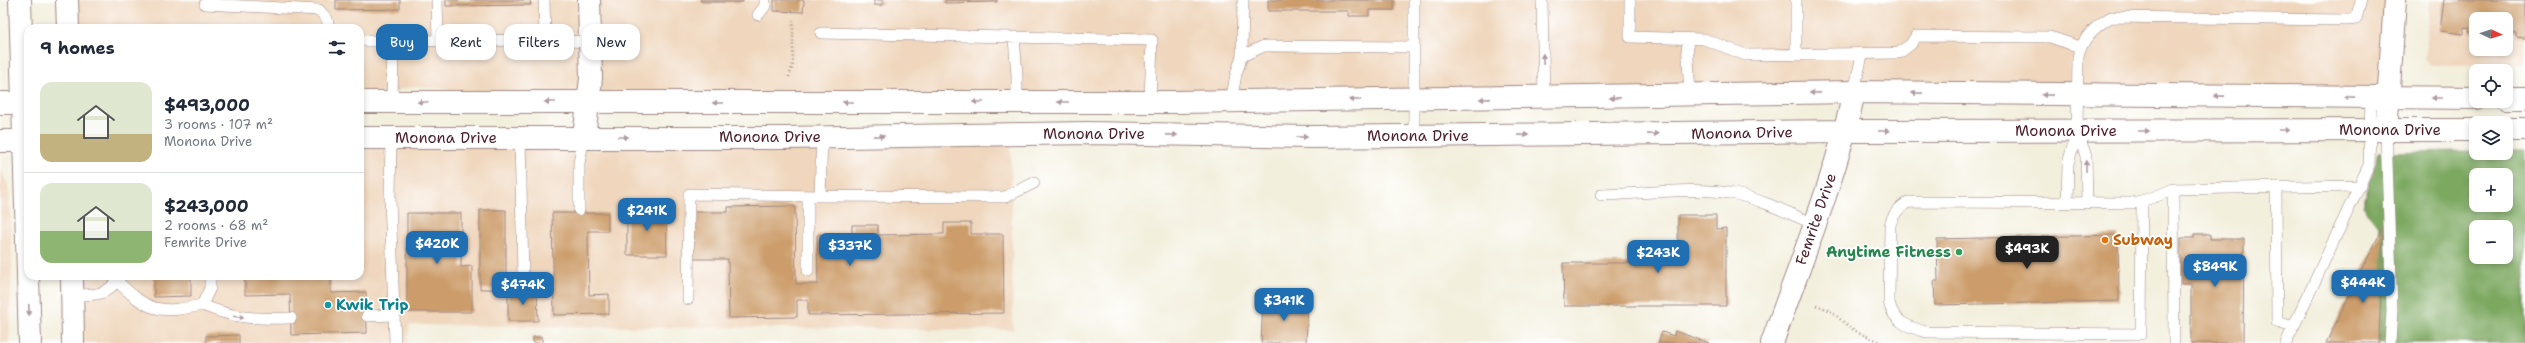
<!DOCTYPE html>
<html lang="en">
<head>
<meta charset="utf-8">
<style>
  :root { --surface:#fff; --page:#f2f2f3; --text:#1f2937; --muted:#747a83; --line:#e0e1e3; --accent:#1f6fb2 }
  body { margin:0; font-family:"Shantell Sans",sans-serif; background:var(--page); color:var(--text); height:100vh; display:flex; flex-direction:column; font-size:15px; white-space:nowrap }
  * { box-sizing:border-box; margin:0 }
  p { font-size:13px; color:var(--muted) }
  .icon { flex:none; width:22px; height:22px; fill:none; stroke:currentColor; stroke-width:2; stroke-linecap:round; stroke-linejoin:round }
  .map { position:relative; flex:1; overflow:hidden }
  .drawer { position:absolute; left:24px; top:24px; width:340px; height:256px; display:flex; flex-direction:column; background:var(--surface); border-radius:12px; box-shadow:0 2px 6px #0003 }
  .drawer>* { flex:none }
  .guide { position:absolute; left:376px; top:24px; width:380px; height:36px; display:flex; gap:8px }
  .needle { width:26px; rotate:94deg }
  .tools { position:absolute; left:2469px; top:12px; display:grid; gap:8px }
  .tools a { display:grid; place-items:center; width:44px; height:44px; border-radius:8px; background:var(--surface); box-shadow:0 2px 6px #0003; font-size:20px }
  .price { position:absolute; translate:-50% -34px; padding:0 9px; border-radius:8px; background:var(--accent); color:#fff; font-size:13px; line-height:26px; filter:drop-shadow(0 1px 2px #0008) }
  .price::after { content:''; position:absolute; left:50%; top:24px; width:12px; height:9px; margin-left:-6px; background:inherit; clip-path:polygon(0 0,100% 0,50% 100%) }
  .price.on { background:#222; color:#fff }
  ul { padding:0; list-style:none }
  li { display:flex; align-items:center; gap:12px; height:100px; padding:0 16px }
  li+li { border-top:1px solid var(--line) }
  li span { display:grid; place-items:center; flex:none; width:112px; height:80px; border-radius:12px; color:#555 }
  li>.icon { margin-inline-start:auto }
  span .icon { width:48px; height:48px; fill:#fffc; stroke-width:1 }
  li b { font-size:17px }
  h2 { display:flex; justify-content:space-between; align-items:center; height:48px; padding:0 16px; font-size:17px }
  .pill { padding:0 14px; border-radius:12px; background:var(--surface); box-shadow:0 2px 6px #0003; font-size:14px; line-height:36px }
  .pill.on { background:var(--accent); color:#fff }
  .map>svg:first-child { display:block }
</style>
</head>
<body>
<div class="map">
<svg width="2525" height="343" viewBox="0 0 2525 343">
  <rect width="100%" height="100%" fill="#fff"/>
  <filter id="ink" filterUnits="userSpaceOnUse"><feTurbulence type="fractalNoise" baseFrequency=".025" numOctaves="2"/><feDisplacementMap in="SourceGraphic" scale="8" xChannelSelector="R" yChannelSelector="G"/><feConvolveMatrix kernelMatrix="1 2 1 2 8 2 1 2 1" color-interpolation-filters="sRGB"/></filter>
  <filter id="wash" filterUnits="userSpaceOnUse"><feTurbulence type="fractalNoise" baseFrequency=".012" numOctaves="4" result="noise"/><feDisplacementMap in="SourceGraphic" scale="16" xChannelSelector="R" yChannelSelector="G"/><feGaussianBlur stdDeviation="0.9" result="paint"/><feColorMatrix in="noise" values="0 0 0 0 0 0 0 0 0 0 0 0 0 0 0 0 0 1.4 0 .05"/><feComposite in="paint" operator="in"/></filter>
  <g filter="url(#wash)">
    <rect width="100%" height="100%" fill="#f3efdd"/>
    <!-- built -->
    <path fill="#efd6bc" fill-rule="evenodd" d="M67 0H2395L2388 98 550 102 415 86 360 100V28H68Z
      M2430 0H2525V64L2432 65 2424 60ZM2476 19H2506V49H2476Z
      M551 137 600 152 584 137 1011 144 1013 330 409 325 408 343H73L72 276H360V138Z
      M0 168 8 185 10 202 12 265 9 343H0Z"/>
    <!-- forest -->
    <path fill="#7da861" stroke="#646446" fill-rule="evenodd" d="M2476 151H2525V343H2376L2380 227 2363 206 2379 152ZM2476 175H2506V205H2476ZM2476 227H2506V257H2476Z"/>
    <g id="blocks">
      <!-- building -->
      <path fill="#cc9d6b" d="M336 0H400V9L336 10Z
        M446 0H530L531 5 446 6Z
        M700 0H743V2H702Z
        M774 0H804L803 12 774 11Z
        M874 0H883V5H874Z
        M945 0H997V2L945 3Z
        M1268 0H1394V10H1369V16H1349V11H1268Z
        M2444 0H2525V38L2516 37V33L2506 32V19H2476V33L2469 32 2470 28 2464 27 2463 34 2440 31Z
        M795 206 796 284H818L817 235H852V225H878V235L944 234V223H971V234H1003L1004 313 808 315V300H797V317L729 318 728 259H692V212H728V207Z
        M666 209 667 255H627V210Z
        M480 210H506V289H480Z
        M407 213H461V267L472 266V312H407Z
        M552 213H608V231H588L589 295 609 294V314L554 315Z
        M1678 215H1716V229L1726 228V306H1564L1563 263H1678Z
        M2383 227 2379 343H2326Z
        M2194 234H2210V239H2244L2243 343H2191V284H2181V238H2194Z
        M2118 235 2119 301 1935 305 1934 281H1938L1937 239Z
        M154 276H191V296L154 297Z
        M245 276H331V293L366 292 367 333 291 335 290 294 245 295Z
        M537 290 538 321H508V291Z
        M1263 300 1308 302 1306 343H1261Z
        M1675 331 1709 343H1658L1662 332 1674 336Z
        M239 335V343H206V336Z
        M533 337H542V343H533Z"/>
    </g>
  </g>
  <g filter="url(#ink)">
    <use href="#blocks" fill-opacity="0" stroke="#9e8784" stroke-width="1"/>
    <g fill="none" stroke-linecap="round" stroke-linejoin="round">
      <defs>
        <path id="lane" d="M437 0 438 41
          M544 0 545 40
          M1542 0 1544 98
          M1630 0V37L1704 39 1746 55 1899 53 1911 44 1916 36 2050 37 2080 47
          M205 4 319 10 327 19 329 28
          M758 15 765 6V0
          M821 33 1152 40 1150 102
          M1014 38 1017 76V102
          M1687 39 1690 97
          M360 41H393L392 102
          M393 41 545 40 590 42
          M1796 55V0
          M1242 56 1243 0
          M1854 92 1862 55
          M1231 102 1236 74 1242 56 1264 46 1414 47
          M2077 131 2086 156 2087 203
          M2386 132 2392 310 2390 343
          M1414 136V0
          M822 137 820 196 1005 197 1034 183
          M391 138 390 197 395 343
          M520 138 523 274
          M2276 187 2277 322 2293 327
          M2173 189 2174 343
          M1601 195C1641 194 1697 186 1735 194 1763 200 1788 213 1814 224
          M808 196V271
          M2142 201 2141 334 1926 332C1908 327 1893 322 1889 302L1890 225C1893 214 1898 209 1908 202L2132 203C2147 200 2159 196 2173 189L2360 186
          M2067 202 2068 164 2077 131 2078 57C2082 39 2095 26 2111 17L2348 20 2356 19 2361 0
          M579 210V163L584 137
          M117 281C149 312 159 314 202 305L210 288V276
          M73 295C98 294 104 298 121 276
          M688 299 689 194 820 196
          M202 305C236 319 254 319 291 318
          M367 316 395 315
          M2286 343 2369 165 2371 98"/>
        <path id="street" d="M584 137 591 78 589 0"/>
        <path id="secondary" d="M20 0 28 274
          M67 0 68 28
          M2506 98H2525
          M360 102H1175L1854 92 2476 98
          M0 103H28
          M2506 129H2525
          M2386 132 2395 0
          M360 138H784L1088 133 1313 137 1845 131 2476 130
          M0 141H28
          M28 276 30 343
          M72 276 73 343
          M1772 343C1801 260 1836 178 1854 92"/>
      </defs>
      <!-- lane casing -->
      <use href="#lane" stroke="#9e8784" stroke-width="12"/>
      <!-- street casing -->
      <use href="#street" stroke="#9e8784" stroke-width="24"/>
      <!-- secondary casing -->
      <use href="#secondary" stroke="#9e8784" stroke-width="24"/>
      <!-- path -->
      <path stroke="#9e8784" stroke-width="2.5" stroke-dasharray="1 3" stroke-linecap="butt" d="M789 77 793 64V18
        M1816 305C1833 311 1834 314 1847 325 1858 334 1872 338 1884 343"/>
      <!-- lane -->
      <use href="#lane" stroke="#fff" stroke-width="11"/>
      <!-- street -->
      <use href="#street" stroke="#fff" stroke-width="22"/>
      <!-- secondary -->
      <use href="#secondary" stroke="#fff" stroke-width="22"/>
    </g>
    <!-- one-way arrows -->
    <defs><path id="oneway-solid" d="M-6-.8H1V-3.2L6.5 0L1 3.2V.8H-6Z"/></defs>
    <g fill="#ae9aa0">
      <use href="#oneway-solid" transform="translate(1543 59) rotate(-91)"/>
      <use href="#oneway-solid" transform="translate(1815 93) rotate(179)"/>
      <use href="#oneway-solid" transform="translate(1917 93) rotate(-179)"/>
      <use href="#oneway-solid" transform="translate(2047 95) rotate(-179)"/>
      <use href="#oneway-solid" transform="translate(2219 96) rotate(-179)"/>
      <use href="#oneway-solid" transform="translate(2349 97) rotate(-179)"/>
      <use href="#oneway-solid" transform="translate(1615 98) rotate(179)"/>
      <use href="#oneway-solid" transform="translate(2437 98) rotate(180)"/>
      <use href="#oneway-solid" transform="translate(1485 99) rotate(179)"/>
      <use href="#oneway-solid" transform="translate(1355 100) rotate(179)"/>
      <use href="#oneway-solid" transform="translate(423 102) rotate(-180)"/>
      <use href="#oneway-solid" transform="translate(550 102) rotate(-180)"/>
      <use href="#oneway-solid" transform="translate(848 102) rotate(180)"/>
      <use href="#oneway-solid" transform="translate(978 102) rotate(-180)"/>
      <use href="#oneway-solid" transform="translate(1063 102) rotate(-180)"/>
      <use href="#oneway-solid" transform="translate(718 103) rotate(-180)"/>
      <use href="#oneway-solid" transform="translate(2284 130)"/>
      <use href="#oneway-solid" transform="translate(1884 131)"/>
      <use href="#oneway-solid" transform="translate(2144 131)"/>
      <use href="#oneway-solid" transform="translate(1653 134) rotate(-1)"/>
      <use href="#oneway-solid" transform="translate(1172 135) rotate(1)"/>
      <use href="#oneway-solid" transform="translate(1523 135) rotate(-1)"/>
      <use href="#oneway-solid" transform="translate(879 136) rotate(-1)"/>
      <use href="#oneway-solid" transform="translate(623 137)"/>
      <use href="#oneway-solid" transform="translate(1302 137) rotate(1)"/>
      <use href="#oneway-solid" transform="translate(2086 166) rotate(-92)"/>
      <use href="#oneway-solid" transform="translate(29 310) rotate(88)"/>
      <use href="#oneway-solid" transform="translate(239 317) rotate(7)"/>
    </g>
  </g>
  <!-- markers -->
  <circle fill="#e8710a" stroke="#fff" stroke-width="1.5" cx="2105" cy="240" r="4"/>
  <circle fill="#2e9e5b" stroke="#fff" stroke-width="1.5" cx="1959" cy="252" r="4"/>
  <circle fill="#0f9aa8" stroke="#fff" stroke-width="1.5" cx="328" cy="305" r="4"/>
  <g text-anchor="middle" stroke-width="3.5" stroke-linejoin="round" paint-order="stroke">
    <!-- street labels -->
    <g font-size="15" fill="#4a1f2b" stroke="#fff">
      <text x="2390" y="135">Monona Drive</text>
      <text x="2066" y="136">Monona Drive</text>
      <text transform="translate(1742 133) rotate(-1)" y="5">Monona Drive</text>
      <text x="1094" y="139">Monona Drive</text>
      <text x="1418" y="141">Monona Drive</text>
      <text x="770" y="142">Monona Drive</text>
      <text x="446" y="143">Monona Drive</text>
      <text transform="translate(1816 219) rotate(-71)" y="5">Femrite Drive</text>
    </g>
    <!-- food labels -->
    <g font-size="15" font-weight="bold" fill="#c56008" stroke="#fff" text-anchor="start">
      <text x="2113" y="245">Subway</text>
    </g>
    <!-- leisure labels -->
    <g font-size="15" font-weight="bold" fill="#27864d" stroke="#fff" text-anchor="end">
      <text x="1951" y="257">Anytime Fitness</text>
    </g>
    <!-- culture labels -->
    <g font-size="15" font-weight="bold" fill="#0d838f" stroke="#fff" text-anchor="start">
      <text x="336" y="310">Kwik Trip</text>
    </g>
  </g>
</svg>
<div class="tools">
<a><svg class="needle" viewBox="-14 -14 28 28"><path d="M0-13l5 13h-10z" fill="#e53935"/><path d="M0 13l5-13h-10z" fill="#747a83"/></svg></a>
<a><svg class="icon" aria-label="locate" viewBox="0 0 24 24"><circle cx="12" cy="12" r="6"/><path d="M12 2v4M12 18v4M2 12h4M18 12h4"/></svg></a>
<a><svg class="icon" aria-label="layers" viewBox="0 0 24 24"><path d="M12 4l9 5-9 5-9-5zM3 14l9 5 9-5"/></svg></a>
<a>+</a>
<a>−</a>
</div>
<b class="price" style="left:647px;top:232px">$241K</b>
<b class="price" style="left:437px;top:265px">$420K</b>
<b class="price" style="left:850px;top:267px">$337K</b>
<b class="price on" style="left:2027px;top:270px">$493K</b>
<b class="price" style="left:1658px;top:274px">$243K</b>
<b class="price" style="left:2215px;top:288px">$849K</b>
<b class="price" style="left:2363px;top:304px">$444K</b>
<b class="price" style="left:523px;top:306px">$474K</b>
<b class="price" style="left:1284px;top:322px">$341K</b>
<div class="guide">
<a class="pill on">Buy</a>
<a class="pill">Rent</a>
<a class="pill">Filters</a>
<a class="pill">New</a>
</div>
<section class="drawer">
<h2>9 homes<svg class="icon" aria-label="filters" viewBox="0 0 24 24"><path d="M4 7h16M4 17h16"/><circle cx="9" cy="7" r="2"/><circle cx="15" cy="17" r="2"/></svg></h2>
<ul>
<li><span style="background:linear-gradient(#dfe7d0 65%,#c2b280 0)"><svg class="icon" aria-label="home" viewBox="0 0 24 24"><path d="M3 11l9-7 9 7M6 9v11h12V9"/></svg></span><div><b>$493,000</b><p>3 rooms · 107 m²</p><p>Monona Drive</p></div></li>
<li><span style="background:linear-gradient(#dfe7d0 60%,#8fb573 0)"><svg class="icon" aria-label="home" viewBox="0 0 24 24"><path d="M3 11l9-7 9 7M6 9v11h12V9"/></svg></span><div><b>$243,000</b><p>2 rooms · 68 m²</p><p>Femrite Drive</p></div></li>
</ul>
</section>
</div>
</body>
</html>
